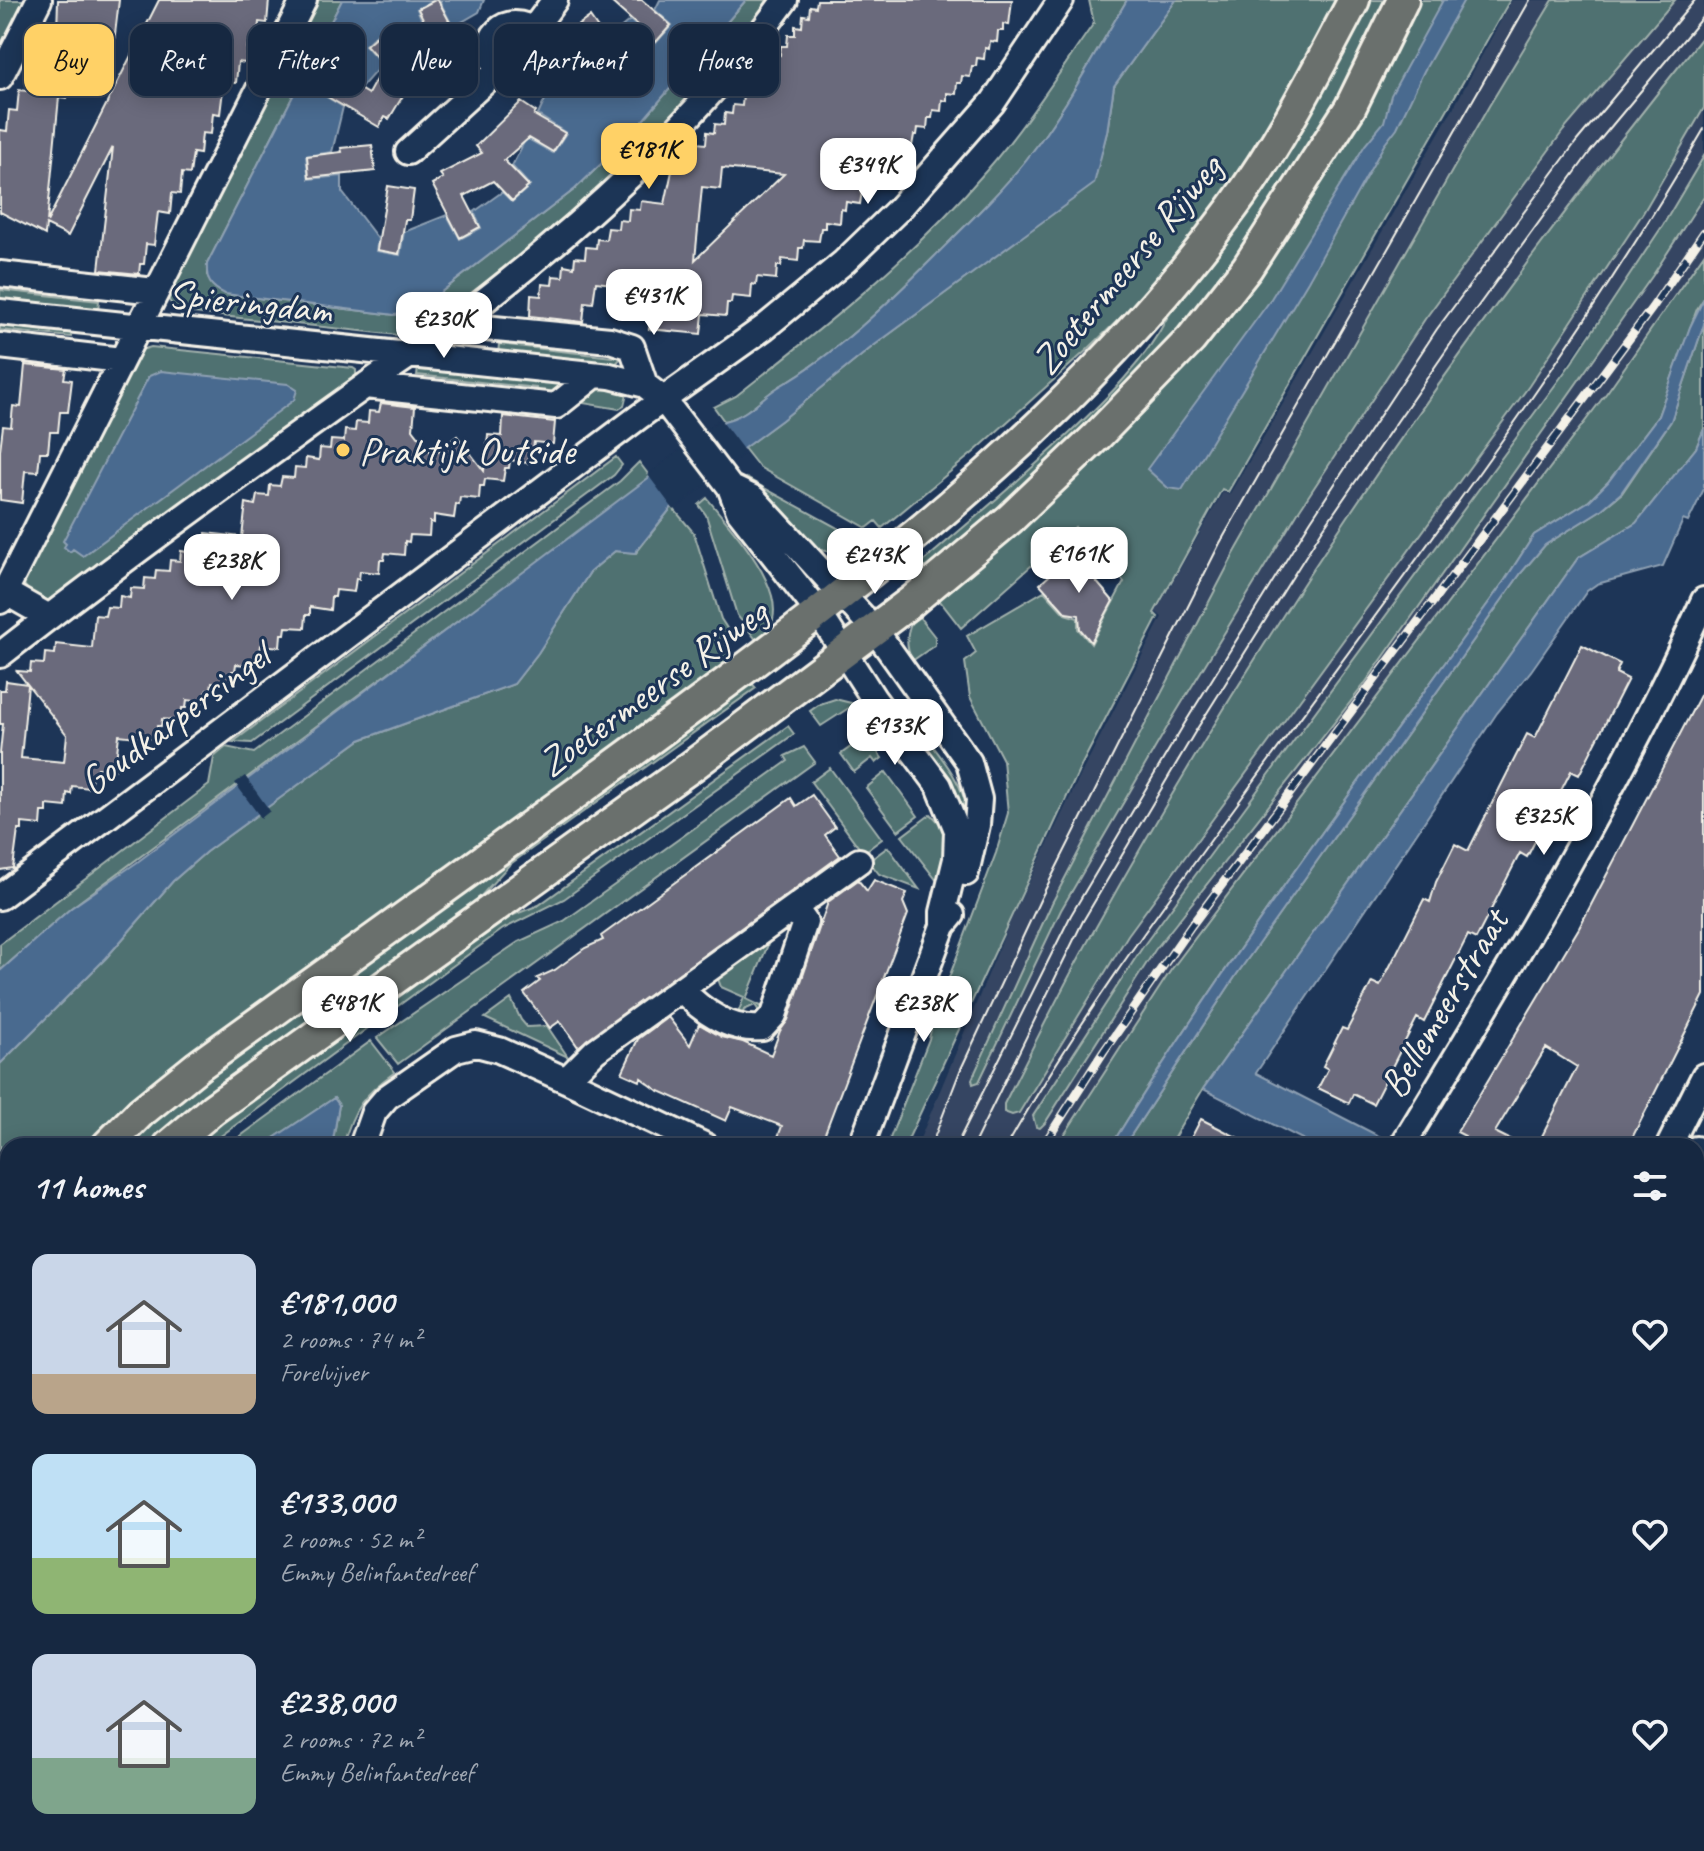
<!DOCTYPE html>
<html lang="en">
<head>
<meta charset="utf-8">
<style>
  :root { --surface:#162841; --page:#1f3048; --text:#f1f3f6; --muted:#9ea6b1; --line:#35445a; --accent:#ffd166 }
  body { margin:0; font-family:Caveat,sans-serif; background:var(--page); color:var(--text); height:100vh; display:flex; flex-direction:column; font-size:30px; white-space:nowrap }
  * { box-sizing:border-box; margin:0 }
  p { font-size:26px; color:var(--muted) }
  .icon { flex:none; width:44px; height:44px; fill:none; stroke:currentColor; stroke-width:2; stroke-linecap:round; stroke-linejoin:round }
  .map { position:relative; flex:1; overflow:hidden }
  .side { position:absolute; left:0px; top:1138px; width:1704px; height:714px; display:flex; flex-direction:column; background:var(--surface); border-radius:24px 24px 0 0; box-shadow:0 4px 20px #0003,0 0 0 2px var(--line) }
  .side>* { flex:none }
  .guide { position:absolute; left:24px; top:24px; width:800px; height:72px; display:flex; gap:16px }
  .price { position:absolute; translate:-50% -68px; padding:0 18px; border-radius:16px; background:#fff; color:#222; font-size:26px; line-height:52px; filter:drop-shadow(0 2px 4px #0008) }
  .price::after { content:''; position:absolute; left:50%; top:48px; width:24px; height:18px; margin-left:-12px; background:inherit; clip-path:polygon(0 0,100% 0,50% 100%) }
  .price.active { background:var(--accent); color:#111 }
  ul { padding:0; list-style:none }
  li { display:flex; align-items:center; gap:24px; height:200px; padding:0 32px }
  li span { display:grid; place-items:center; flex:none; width:224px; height:160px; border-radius:16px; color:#555 }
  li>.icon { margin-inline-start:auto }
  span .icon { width:96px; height:96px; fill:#fffc; stroke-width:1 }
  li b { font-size:34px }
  h2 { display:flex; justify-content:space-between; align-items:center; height:96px; padding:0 32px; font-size:34px }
  .tag { padding:0 28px; border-radius:16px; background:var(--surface); box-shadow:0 4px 20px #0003,0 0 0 2px var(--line); font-size:28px; line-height:72px }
  .tag.active { background:var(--accent); color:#111 }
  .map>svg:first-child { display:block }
</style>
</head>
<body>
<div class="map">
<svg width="1704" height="1851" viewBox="0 0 1704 1851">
  <rect width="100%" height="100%" fill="#1d3557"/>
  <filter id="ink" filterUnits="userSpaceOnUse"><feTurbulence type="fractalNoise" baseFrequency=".0125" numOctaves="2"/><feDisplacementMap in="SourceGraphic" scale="16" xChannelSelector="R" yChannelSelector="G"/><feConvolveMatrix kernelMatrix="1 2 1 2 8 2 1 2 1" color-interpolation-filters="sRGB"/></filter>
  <g filter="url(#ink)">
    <!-- built -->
    <path fill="#344562" d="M1512 0H1704V156L1663 225 1542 402 1555 414 1653 275 1704 196V254L1608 391 1171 970 1057 1146H917L1010 922 1085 766 1162 617 1156 612 1223 492 1229 495 1269 428 1455 105Z
      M0 1785 8 1787V1844H370L368 1851H0Z
      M608 1844H706L703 1851H604Z"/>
    <!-- green -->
    <path fill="#4f7171" stroke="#a2b1ac" stroke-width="2" d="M0 0H29L0 58Z
      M312 0H342L207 264V275L225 294 395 315 419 309 575 189 626 140 746 0H776L726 65 560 231 416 337 176 311 165 294Z
      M1089 0H1127C1095 53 1065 111 1026 160 998 195 965 226 934 257 887 304 837 353 780 386 760 398 748 416 724 421L714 407 736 396C824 327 913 257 986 171 1026 125 1059 73 1094 23Z
      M1176 0H1345L1278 126 1150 289 1088 349 974 452 882 528 876 521 867 528 759 467 744 448 782 420 872 347 1093 184 1107 132 1114 86Z
      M1366 0H1397L1274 216 1179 331 1092 421 1021 489 920 577 914 569C968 524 1021 479 1072 431 1107 398 1145 361 1167 318L1256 193Z
      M1416 0H1510L1228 492 1222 489 1154 613 1158 617 1082 764 905 1146H887L929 1039 933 1020 996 853 1008 813 1003 760 970 697 965 662 976 653 967 636 1044 591 1065 614 1078 618V629L1091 644 1124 582 1075 527 961 628 937 597 1171 375Z
      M1553 0H1675L1563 131 1425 319 1298 512 1172 719 1061 910 979 1082 973 1084 972 1079 1052 903 1234 554 1489 106Z
      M1704 35V108L1643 213 1529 386 1128 935 1019 1113 1012 1115 1004 1112V1104C1034 1045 1063 985 1096 927 1270 614 1479 313 1704 35Z
      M1704 156V196L1653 275 1363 686 1155 950 1045 1123 1040 1128 1036 1127 1033 1116 1144 945 1572 362 1663 225Z
      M1704 254V298L1697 309 1658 416 1608 482 1589 501 1534 535 1505 580C1371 766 1231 950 1111 1146H1057L1171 970 1608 391Z
      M0 290 99 301 98 310 0 300Z
      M0 322 71 329V337L0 330Z
      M1704 324V429L1696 448 1636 523 1578 558 1203 1089 1169 1146H1124L1237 974 1521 573 1545 545 1601 510 1622 493 1671 421Z
      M499 344 612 357 613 346 620 350 622 357 613 367 498 354Z
      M151 347 353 368 356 370V378L366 379 55 602C37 601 28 595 21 578L132 352 139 354 141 350Z
      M418 368 569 383 564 394 535 398 536 388 417 375Z
      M597 387 622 390 627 394 624 406 619 409 577 402Z
      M616 457 622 465 614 475 252 743 233 742Z
      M639 462 651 478 71 908 0 971V944L209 785 214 757 226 747 254 753 620 481Z
      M746 478 856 538 862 545C844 552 828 555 810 546L743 480Z
      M707 498C730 528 808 607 757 641L737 615 706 515 699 505Z
      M672 507 694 533 721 619 732 636 724 644 735 660 136 1098 86 1146H8V1238L0 1250V1064L106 958 173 881 206 852 360 740 514 684 538 653 590 572 615 551 636 553Z
      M917 614 935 637V645L912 661C905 645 905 629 917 614Z
      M750 681 756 688 509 865 470 908 150 1146H124L175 1100Z
      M835 699 855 704 821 726 810 711 820 704Z
      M903 708C927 741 966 778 969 820L963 822 893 715Z
      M788 726 794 734 564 899 503 929 207 1146H190L498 921 539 905Z
      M866 736 882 758 876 763 872 758 854 772 841 754Z
      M804 747 815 762 398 1064 377 1038 518 942 564 921 788 761 785 756Z
      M830 768 882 839 863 853 811 782Z
      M886 772 918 816 898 831 866 788Z
      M931 814 947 831 943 895 937 881 902 836Z
      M888 847 919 889 879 874 869 861Z
      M766 941 769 942 746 999 765 1008 761 1014 755 1005 744 1010 741 1018 737 1016 744 997 721 987 717 976Z
      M511 999 521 1020 527 1027 547 1026 568 1057 485 1018Z
      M371 1041 395 1072C364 1094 353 1108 343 1146H332L339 1105 334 1098 262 1146H227Z
      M8 1431V1511L0 1508V1451Z
      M0 1522 8 1525V1588L0 1587Z
      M0 1611H8V1689H0Z"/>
    <!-- water -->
    <path fill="#4a6a8f" stroke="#8ea0b3" stroke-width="2" d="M342 0H434L417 9 424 25 393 40 382 29 365 45 382 64 360 89 337 76 325 96 343 107 332 152 306 156 309 179 342 176V192L378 239 376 251 400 255 404 232 447 215 460 239 481 228 474 212 502 192 512 202 530 186 512 166 526 138 553 153 566 133 538 115 561 65 585 51 607 81 626 67 607 39 630 20 656 43 672 25 655 10 660 0H746L626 140 575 189 419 309 395 315 225 294C210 287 206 280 207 264Z
      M439 0H484L479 12 453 27Z
      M1127 0H1176L1114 86 1107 132 1094 184 872 347 782 420 744 448 672 507 635 553 615 551 590 572 538 653 514 684 360 740 206 852 173 881 106 958 0 1064V971L71 908 136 863 724 421C748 416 760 398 780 386 837 353 887 304 934 257 965 226 998 195 1026 160 1065 111 1095 53 1127 0Z
      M1443 0H1464L1424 71 1397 128 1384 145 1308 281 1182 490 1168 488 1147 469 1269 302 1365 145 1384 122 1391 95Z
      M1704 298V324L1671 421 1621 493 1601 510 1545 545 1521 573 1237 974 1124 1146H1111C1231 950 1371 766 1505 580L1534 535 1589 501 1608 482 1658 416 1690 327Z
      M161 371 288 384 297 390 294 400 83 556 73 549 70 552 64 547 66 544 63 541 149 376Z
      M1704 429V489L1688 522 1683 520 1663 566 1597 584 1587 591 1531 671 1497 713 1256 1073 1398 1146H1316L1203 1089 1578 558 1636 523 1696 448Z
      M334 1098 339 1105 332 1146H262Z"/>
    <!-- pier -->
    <path fill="#1d3557" d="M720 419 745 452 674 510 648 475Z
      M245 776 270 811 261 818 235 783Z"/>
    <!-- building -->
    <path fill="#6a6a7b" stroke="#f4f1e8" stroke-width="2" fill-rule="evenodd" d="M58 0H119L112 60 80 57 78 78 70 77 67 98 59 97 47 222 159 0H269L267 23 259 22 257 43H248L246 63 238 62 236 83 224 82 220 114 213 113 211 134 202 133 200 154 193 153 190 174 182 173 180 194 172 193 170 214 158 212 154 245 146 244 144 264H140L139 274 99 270 113 147 68 236 46 225 45 235 0 212V130L7 131 9 110 17 111 19 90 27 91 29 70 37 71 40 51 47 52 49 32H57Z
      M435 0H438L454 30 457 28 465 44 419 86 413 79 389 119 385 117 379 127 326 96 338 76 368 94 384 65 366 45 383 30 406 56 431 34 418 9Z
      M609 0H642L671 25 656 42Z
      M817 0H1012L1009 25 1003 24V31H998L997 42 990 41 989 49 985 48 984 59 977 58 976 66H972L970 77 962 76 961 83H957L956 94 947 93V101L942 100 941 111 933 110 932 118H928L927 129 918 128 917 135H914L912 146 904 145 903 153 899 152 897 166 886 164 885 172H881L880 185 866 184V191H862L860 204 846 202 845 210 841 209 840 223 825 221V228H821L819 241 804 240 803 248H799L798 261 782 259 781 266H777L776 279 757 277 756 285 752 284 751 298 732 296 731 303H727L726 316 703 314 701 334 649 329 655 283 634 300 622 285 596 282 593 303 585 302 583 322 530 316 531 295 541 296 542 284 552 285 553 276 563 277 564 265 574 267 575 257 585 258 586 247 596 248 597 239 606 240 608 228 618 229 619 220 628 221 629 209 640 210 641 201 665 204 672 171H678L679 162 688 163 690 152H696L697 143 706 144 707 132 714 133 715 124 724 125 725 113 732 114 733 105 742 106 743 94 749 95 750 85 770 88 774 54 780 55 781 46H787L788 35H795V26L802 27 803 15 809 16 810 6 816 7ZM722 168 784 174 695 260 702 187 720 189Z
      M590 17 625 67 607 80 571 30Z
      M521 102 536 112 534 115 565 133 553 152 529 138 504 160 529 186 512 201 493 181 464 196 480 227 460 238 432 184 443 178 440 174 482 153 476 146Z
      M372 145 375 171 309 178 307 156 342 152 341 148Z
      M388 186 414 190 410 220H405L399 254 377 250Z
      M25 365 66 369 64 379 72 380 68 412H60L58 432H50L48 452H40L38 472 25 471 22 503 0 500V450L3 426 11 427 13 406 21 407Z
      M381 403 415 407 413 429 433 455 457 436 484 471 488 435 502 436 503 416 555 422 553 444 534 442 533 449H529L528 463 510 460 509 468H505L503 481 485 479 484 486H480L479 499 460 497 459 505 456 504 454 518 434 515V523L430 522 429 536 410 535 409 542 405 541 404 555 385 553 384 560H380L379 573 360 571 359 579 356 578 354 592 336 590 335 597H331L330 610 310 607V615H306L305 628 286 627 285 634H281L280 647 261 645 260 653 256 652 255 666 236 664 235 671H232L230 684 212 682 211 689H207L205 702 187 700 186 708H182L181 721 162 719 161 726H157L156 739 119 735 115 770 97 768 96 775H92L90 788 72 786 71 794 67 793 66 807 47 805V812H42L41 825 22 823V830H18L13 868 0 870V753L3 724H0V690H5L6 681 27 684 17 671 30 672 31 663 44 664 45 653 55 654 56 644 92 648 95 615 105 616 107 607 119 608 120 596 130 598 131 588 144 589 145 578 155 579 156 570 169 571 170 560 180 561 181 551 193 553 195 541 205 542 206 533 242 537 246 503 255 505 257 495 269 496 270 485 280 486 282 477 294 478 295 467 305 468 306 458 319 460 320 448 330 449 331 440 344 441 345 430 355 431 356 422 368 423 369 411 379 412ZM28 685 67 735 64 762 21 758Z
      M1073 554 1113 601 1091 642 1080 629 1079 615 1066 613 1040 584Z
      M1582 645 1620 664 1616 673 1628 679 1579 775 1571 771 1527 857 1520 853 1476 939 1468 935 1424 1022 1417 1018 1373 1104 1353 1094 1349 1103 1318 1088 1328 1069 1323 1066 1342 1028 1347 1030 1372 982 1380 986 1424 899 1430 902 1436 882 1455 844 1468 851 1527 734 1535 738Z
      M1704 688V995L1687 1029 1628 1146H1537L1577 1067 1546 1048 1495 1132 1523 1146H1475L1463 1140 1465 1136 1457 1132 1579 928Z
      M812 795 835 827 825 835 840 856 578 1047 560 1021 550 1028 524 993 540 981 537 978 555 970 585 948 603 940 601 936 791 798 796 806Z
      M858 880 867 891 874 880 907 893 903 902 908 914 820 1146H799L778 1137 782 1126 732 1107 726 1121 657 1090 641 1078 640 1081 622 1073 638 1039 668 1017 690 1045 699 1024 722 1037 743 1042 771 1055 780 1031 788 1020 828 902Z
      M1201 1119 1254 1146H1187Z"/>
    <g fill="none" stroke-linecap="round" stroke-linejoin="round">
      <defs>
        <path id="minor" d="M490 49a25 25 0 1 1 50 0a25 25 0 1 1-50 0Z
          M532 31 555 0
          M0 77 39 0
          M408 152 499 69
          M0 274 155 291
          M0 312 610 376 645 385 663 399 730 487 739 511 819 613 874 699 939 786 957 830 956 859 943 912V926
          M453 325 610 340 632 347 645 385
          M0 346 121 360
          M365 386 556 406 595 375
          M730 487 753 498 875 630 969 762 979 799 977 825 966 873
          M5 592 49 617
          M0 601 304 0
          M0 655C119 562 242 474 365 386 394 365 425 346 454 324 576 231 695 126 785 0
          M0 897 640 416 765 327 844 262 899 209 993 102 1061 0
          M682 990C703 1012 730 1031 762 1028L774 1015 805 922 795 908
          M566 1080 595 1051 859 861
          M362 1146 374 1112 387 1097 456 1049 476 1044 499 1050 566 1080 706 1146
          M861 1146 943 926 952 915
          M1402 1146C1510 969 1618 789 1704 600
          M1669 1146 1704 1076
          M1696 1149 1704 1153
          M1696 1642H1704
          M0 1702H8
          M1696 1816 1704 1834
          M140 1851 141 1844
          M992 1851 995 1844
          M1319 1851 1321 1844"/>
        <path id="major" d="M107 1146 141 1112 198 1066C360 949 523 833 684 714 884 566 1085 410 1233 207 1280 143 1317 70 1354 0
          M169 1146 213 1109 692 766 912 601 1010 519 1097 436 1191 339 1247 268 1350 108 1403 0
          M0 1274 8 1264
          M0 1354 8 1340"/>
      </defs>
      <!-- minor casing -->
      <use href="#minor" stroke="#f4f1e8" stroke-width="30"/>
      <!-- major casing -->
      <use href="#major" stroke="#f4f1e8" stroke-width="36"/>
      <!-- minor -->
      <use href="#minor" stroke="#1d3557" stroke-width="24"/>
      <!-- major -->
      <use href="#major" stroke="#6b706d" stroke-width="30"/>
      <!-- tram -->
      <path stroke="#f4f1e8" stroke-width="2" d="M931 1146 960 1071 1041 898 1220 543 1530 0
        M956 1146 1071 915 1183 726 1311 520 1437 329 1576 142 1695 0
        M973 1146 1083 921 1195 732 1322 530 1452 342 1590 152 1704 15
        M1007 1146C1077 1022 1162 907 1246 792 1404 575 1569 362 1704 129
        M630 1851 633 1844
        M651 1851 655 1844"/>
      <defs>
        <path id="rail" d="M1043 1146 1104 1051 1191 926 1652 308 1704 232
          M674 1851 678 1844"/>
      </defs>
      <!-- rail casing -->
      <use href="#rail" stroke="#f4f1e8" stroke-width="9"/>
      <!-- rail -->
      <use href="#rail" stroke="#1d3557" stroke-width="6" stroke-dasharray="18" stroke-linecap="butt"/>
    </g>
  </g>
  <!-- markers -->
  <circle fill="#ffd166" stroke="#1d3557" stroke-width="3" cx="343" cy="450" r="8"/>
  <g text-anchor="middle" stroke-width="6" stroke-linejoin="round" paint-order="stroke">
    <!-- street labels -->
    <g font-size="40" fill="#f4f1e8" stroke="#1d3557">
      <text transform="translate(1126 264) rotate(-50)" y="14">Zoetermeerse Rijweg</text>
      <text transform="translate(250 301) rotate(6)" y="14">Spieringdam</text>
      <text transform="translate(652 687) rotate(-36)" y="14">Zoetermeerse Rijweg</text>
      <text transform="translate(174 718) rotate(-37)" y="14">Goudkarpersingel</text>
      <text transform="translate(1443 1003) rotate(-59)" y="14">Bellemeerstraat</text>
    </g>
    <!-- poi labels -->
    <g font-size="40" fill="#f4f1e8" stroke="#1d3557" text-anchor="start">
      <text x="359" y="464">Praktijk Outside</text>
    </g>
  </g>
</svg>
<b class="price active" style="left:649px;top:191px">€181K</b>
<b class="price" style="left:868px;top:206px">€349K</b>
<b class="price" style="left:654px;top:337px">€431K</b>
<b class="price" style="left:444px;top:360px">€230K</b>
<b class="price" style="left:1079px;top:595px">€161K</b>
<b class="price" style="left:875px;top:596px">€243K</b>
<b class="price" style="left:232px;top:602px">€238K</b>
<b class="price" style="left:895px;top:767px">€133K</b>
<b class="price" style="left:1544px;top:857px">€325K</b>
<b class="price" style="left:350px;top:1044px">€481K</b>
<b class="price" style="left:924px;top:1044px">€238K</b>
<div class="guide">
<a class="tag active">Buy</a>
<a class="tag">Rent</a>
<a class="tag">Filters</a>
<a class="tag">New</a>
<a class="tag">Apartment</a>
<a class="tag">House</a>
</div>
<section class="side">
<h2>11 homes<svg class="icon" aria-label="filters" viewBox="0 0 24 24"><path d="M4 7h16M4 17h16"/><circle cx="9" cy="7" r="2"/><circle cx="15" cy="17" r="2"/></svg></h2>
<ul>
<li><span style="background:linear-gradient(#c9d6e8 75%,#b9a48a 0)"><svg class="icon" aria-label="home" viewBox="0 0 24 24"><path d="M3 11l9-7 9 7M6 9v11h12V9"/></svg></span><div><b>€181,000</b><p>2 rooms · 74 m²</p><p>Forelvijver</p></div><svg class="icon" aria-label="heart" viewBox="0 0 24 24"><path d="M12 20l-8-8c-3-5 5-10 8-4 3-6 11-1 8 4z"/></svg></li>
<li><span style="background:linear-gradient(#bfe0f5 65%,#8fb573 0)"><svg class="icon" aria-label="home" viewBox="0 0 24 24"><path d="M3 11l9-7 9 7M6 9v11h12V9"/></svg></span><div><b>€133,000</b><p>2 rooms · 52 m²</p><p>Emmy Belinfantedreef</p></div><svg class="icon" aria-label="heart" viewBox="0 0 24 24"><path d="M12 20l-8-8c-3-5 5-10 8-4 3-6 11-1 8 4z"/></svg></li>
<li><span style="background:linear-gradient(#c9d6e8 65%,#7fa58c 0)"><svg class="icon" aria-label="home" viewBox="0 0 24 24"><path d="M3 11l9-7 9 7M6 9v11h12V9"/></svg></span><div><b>€238,000</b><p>2 rooms · 72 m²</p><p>Emmy Belinfantedreef</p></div><svg class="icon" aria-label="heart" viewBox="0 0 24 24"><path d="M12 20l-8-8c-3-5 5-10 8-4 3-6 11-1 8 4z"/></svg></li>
</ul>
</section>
</div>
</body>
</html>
